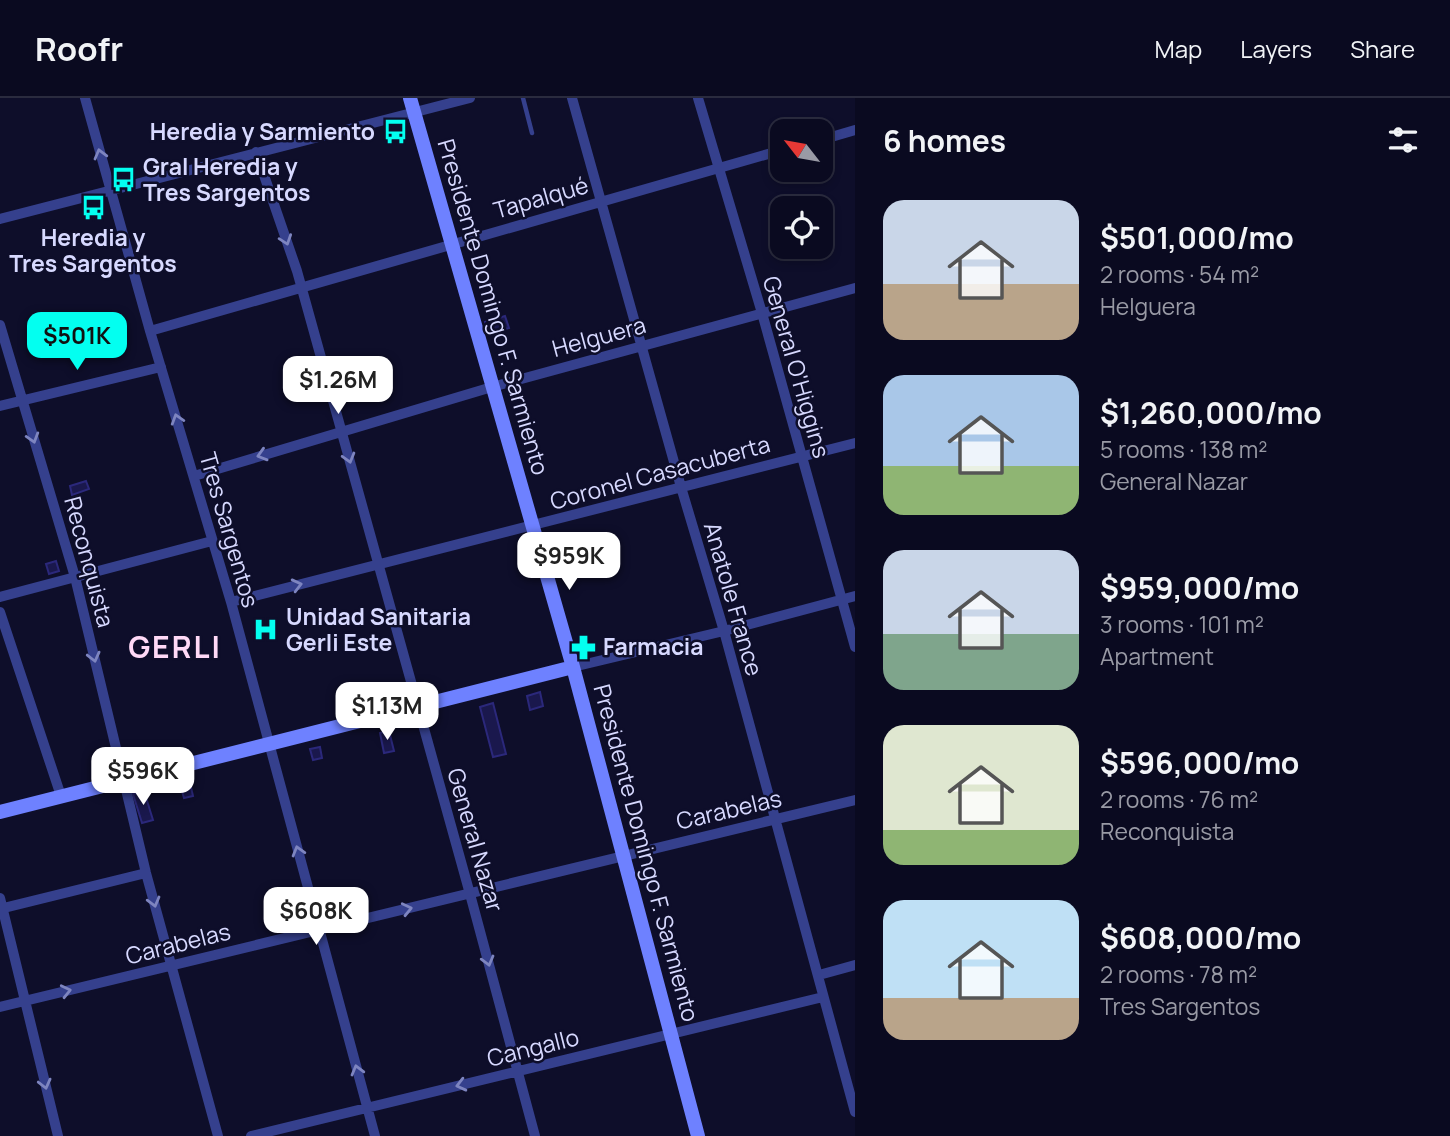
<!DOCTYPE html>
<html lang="en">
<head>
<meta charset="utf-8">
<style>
  :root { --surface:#0a0a20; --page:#18182d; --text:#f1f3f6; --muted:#999aa5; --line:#2a2b3e; --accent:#03fff0 }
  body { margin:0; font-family:Manrope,sans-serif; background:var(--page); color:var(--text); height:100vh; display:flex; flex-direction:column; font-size:26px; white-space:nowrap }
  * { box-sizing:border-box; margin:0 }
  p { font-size:23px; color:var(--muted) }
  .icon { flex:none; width:38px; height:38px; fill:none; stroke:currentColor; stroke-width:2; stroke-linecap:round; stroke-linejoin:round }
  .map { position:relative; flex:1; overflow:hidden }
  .side { display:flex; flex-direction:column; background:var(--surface); width:595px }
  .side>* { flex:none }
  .needle { width:46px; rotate:301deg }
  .controls { position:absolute; left:770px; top:21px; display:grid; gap:14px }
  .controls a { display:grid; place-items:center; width:63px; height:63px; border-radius:14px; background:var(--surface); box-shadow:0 4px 10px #0003,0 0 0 2px var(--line); font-size:35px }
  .price { position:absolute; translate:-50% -60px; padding:0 16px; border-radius:14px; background:#fff; color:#222; font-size:23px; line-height:46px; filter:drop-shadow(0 2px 4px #0008) }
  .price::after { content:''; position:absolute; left:50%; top:42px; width:21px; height:16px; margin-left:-10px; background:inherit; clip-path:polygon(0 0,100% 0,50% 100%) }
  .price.on { background:var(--accent); color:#111 }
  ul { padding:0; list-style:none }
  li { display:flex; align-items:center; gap:21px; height:175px; padding:0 28px }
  li span { display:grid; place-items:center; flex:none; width:196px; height:140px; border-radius:21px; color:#555 }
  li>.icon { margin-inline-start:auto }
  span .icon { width:84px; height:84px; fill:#fffc; stroke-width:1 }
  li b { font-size:30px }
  h2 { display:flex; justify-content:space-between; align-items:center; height:84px; padding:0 28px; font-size:30px }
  header { display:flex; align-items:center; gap:42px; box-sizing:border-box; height:98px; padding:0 35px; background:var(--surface); border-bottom:2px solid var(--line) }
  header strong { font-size:33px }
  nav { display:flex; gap:38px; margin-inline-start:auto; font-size:24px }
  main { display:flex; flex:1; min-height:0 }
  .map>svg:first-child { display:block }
</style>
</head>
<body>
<header>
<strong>Roofr</strong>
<nav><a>Map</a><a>Layers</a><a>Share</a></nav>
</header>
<main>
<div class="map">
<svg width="855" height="1038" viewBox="0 0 855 1038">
  <rect width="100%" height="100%" fill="#0e0e2a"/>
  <!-- building -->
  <path fill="#1a184d" stroke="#2b287b" stroke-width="2" d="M505 218 509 230 488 236 485 224Z
    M86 383 89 391 72 397 70 388Z
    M56 463 59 473 49 476 46 466Z
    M540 594 543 608 530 612 527 598Z
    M493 605 506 656 493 659 480 609Z
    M389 633 394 653 384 655 380 635Z
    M320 649 322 660 313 662 310 651Z
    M189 681 193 698 184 700 179 683Z
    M144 693 153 722 142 725 133 696Z"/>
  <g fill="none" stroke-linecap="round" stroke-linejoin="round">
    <!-- lane -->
    <path stroke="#35408d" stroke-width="4.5" d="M523 0 532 35"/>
    <!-- street -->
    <path stroke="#35408d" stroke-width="10" d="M85 0 150 233 231 504 375 1038
      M572 0 681 389 724 533 855 1014
      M698 0 762 215 855 549
      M821 42 855 32
      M256 54 297 173 470 796 535 1038
      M0 121 470 0
      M0 227 75 479 146 775 218 1038
      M150 233 782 52
      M0 308 161 269
      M194 378 492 289 855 190
      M0 499 212 443
      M231 504 855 345
      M0 514 61 698
      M573 569 724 533 855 498
      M0 800 58 1038
      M0 811 146 775
      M819 877 855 867
      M0 909 855 702
      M251 1038 823 899"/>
    <!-- secondary -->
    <path stroke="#6e81ff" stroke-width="14" d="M410 0 573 569 698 1038
      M0 714 573 569"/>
  </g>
  <!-- one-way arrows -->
  <defs><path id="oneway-chevron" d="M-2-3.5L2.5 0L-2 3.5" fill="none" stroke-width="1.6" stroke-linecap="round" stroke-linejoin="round" transform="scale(1.75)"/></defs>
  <g stroke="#7e85c0">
    <use href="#oneway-chevron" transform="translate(100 56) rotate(-105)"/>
    <use href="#oneway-chevron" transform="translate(286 142) rotate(71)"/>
    <use href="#oneway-chevron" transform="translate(177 321) rotate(-107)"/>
    <use href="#oneway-chevron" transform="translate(33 340) rotate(73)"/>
    <use href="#oneway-chevron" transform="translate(262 357) rotate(163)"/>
    <use href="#oneway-chevron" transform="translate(349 360) rotate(74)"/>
    <use href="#oneway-chevron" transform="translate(297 487) rotate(-14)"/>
    <use href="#oneway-chevron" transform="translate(94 559) rotate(76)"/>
    <use href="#oneway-chevron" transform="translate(298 753) rotate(-106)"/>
    <use href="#oneway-chevron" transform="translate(154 804) rotate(75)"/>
    <use href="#oneway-chevron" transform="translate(407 811) rotate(-13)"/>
    <use href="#oneway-chevron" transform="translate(488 863) rotate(75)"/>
    <use href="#oneway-chevron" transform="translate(66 893) rotate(-13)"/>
    <use href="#oneway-chevron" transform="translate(357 972) rotate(-105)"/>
    <use href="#oneway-chevron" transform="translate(45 986) rotate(76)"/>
    <use href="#oneway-chevron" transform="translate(461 987) rotate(166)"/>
  </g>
  <!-- icons -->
  <defs>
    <symbol id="bus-bare" viewBox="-9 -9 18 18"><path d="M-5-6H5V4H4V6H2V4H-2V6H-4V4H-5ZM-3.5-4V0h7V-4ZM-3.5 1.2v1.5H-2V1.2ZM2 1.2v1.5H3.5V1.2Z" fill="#03fff0" stroke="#0e0e2a" stroke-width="2.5" paint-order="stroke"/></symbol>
    <symbol id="hospital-bare" viewBox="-9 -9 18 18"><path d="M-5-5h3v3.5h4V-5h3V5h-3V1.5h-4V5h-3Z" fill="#03fff0" stroke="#0e0e2a" stroke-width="2.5" paint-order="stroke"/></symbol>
    <symbol id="pharmacy-bare" viewBox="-9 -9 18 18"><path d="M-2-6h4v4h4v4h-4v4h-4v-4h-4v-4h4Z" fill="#03fff0" stroke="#0e0e2a" stroke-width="2.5" paint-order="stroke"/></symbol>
  </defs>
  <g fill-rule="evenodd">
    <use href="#bus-bare" x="378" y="16" width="35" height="35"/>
    <use href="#bus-bare" x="106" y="64" width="35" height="35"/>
    <use href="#bus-bare" x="76" y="92" width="35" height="35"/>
    <use href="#hospital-bare" x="248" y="514" width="35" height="35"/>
    <use href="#pharmacy-bare" x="566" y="532" width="35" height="35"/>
  </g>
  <g text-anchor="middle" stroke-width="5" stroke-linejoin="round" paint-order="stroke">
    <!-- poi labels -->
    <g font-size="23" font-weight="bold" fill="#d7d9ff" stroke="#0e0e2a" text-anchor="start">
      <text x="375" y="42" text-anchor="end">Heredia y Sarmiento</text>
      <text x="143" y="77">Gral Heredia y<tspan x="143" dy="26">Tres Sargentos</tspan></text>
      <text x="93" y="148" text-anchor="middle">Heredia y<tspan x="93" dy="26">Tres Sargentos</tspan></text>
      <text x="286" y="527">Unidad Sanitaria<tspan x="286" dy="26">Gerli Este</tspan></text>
      <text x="603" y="557">Farmacia</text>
    </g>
    <!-- street labels -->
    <g font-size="23" fill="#d7d9ff" stroke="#0e0e2a">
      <text transform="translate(541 100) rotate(-16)" y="8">Tapalqué</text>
      <text transform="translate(493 209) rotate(74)" y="8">Presidente Domingo F. Sarmiento</text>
      <text transform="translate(599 239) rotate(-15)" y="8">Helguera</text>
      <text transform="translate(796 269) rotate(74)" y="8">General O'Higgins</text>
      <text transform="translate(660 375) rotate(-15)" y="8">Coronel Casacuberta</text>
      <text transform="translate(229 432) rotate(74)" y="8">Tres Sargentos</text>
      <text transform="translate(89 464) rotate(75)" y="8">Reconquista</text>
      <text transform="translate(733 501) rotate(74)" y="8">Anatole France</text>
      <text transform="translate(729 712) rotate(-13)" y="8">Carabelas</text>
      <text transform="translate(475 742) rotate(74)" y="8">General Nazar</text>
      <text transform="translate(646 755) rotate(75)" y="8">Presidente Domingo F. Sarmiento</text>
      <text transform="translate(178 846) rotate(-14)" y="8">Carabelas</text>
      <text transform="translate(533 950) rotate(-14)" y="8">Cangallo</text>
    </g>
    <!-- district labels -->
    <g font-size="30" font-weight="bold" letter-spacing="2" fill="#ffd9f7" stroke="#0e0e2a">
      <text x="175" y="560">GERLI</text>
    </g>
  </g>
</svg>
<div class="controls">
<a><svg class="needle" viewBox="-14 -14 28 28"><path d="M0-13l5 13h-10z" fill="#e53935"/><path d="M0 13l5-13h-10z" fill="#999aa5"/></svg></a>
<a><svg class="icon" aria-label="locate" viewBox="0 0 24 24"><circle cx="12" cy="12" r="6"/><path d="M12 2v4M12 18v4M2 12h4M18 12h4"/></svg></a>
</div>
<b class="price on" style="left:77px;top:274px">$501K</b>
<b class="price" style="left:338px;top:318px">$1.26M</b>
<b class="price" style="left:569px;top:494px">$959K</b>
<b class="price" style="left:387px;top:644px">$1.13M</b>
<b class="price" style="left:143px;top:709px">$596K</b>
<b class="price" style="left:316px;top:849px">$608K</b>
</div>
<section class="side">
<h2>6 homes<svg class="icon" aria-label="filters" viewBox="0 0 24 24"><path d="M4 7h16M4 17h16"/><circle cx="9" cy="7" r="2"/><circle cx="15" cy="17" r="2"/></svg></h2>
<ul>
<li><span style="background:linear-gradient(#c9d6e8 60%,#b9a48a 0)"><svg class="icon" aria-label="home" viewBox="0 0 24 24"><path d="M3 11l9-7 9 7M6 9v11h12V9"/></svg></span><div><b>$501,000/mo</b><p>2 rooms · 54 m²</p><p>Helguera</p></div></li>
<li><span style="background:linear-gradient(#a9c7e8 65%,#8fb573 0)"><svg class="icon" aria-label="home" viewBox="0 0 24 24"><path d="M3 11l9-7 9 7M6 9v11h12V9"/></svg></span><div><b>$1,260,000/mo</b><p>5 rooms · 138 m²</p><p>General Nazar</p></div></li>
<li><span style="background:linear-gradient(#c9d6e8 60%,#7fa58c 0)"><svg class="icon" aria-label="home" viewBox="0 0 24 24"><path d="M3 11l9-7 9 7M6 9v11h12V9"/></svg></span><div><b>$959,000/mo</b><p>3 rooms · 101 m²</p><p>Apartment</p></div></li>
<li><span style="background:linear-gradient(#dfe7d0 75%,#8fb573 0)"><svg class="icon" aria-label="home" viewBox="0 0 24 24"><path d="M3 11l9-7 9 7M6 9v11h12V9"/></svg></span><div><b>$596,000/mo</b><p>2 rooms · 76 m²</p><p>Reconquista</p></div></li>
<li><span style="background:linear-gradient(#bfe0f5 70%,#b9a48a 0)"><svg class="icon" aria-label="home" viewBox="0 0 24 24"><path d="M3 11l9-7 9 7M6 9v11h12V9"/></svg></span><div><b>$608,000/mo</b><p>2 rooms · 78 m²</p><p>Tres Sargentos</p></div></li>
</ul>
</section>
</main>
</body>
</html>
